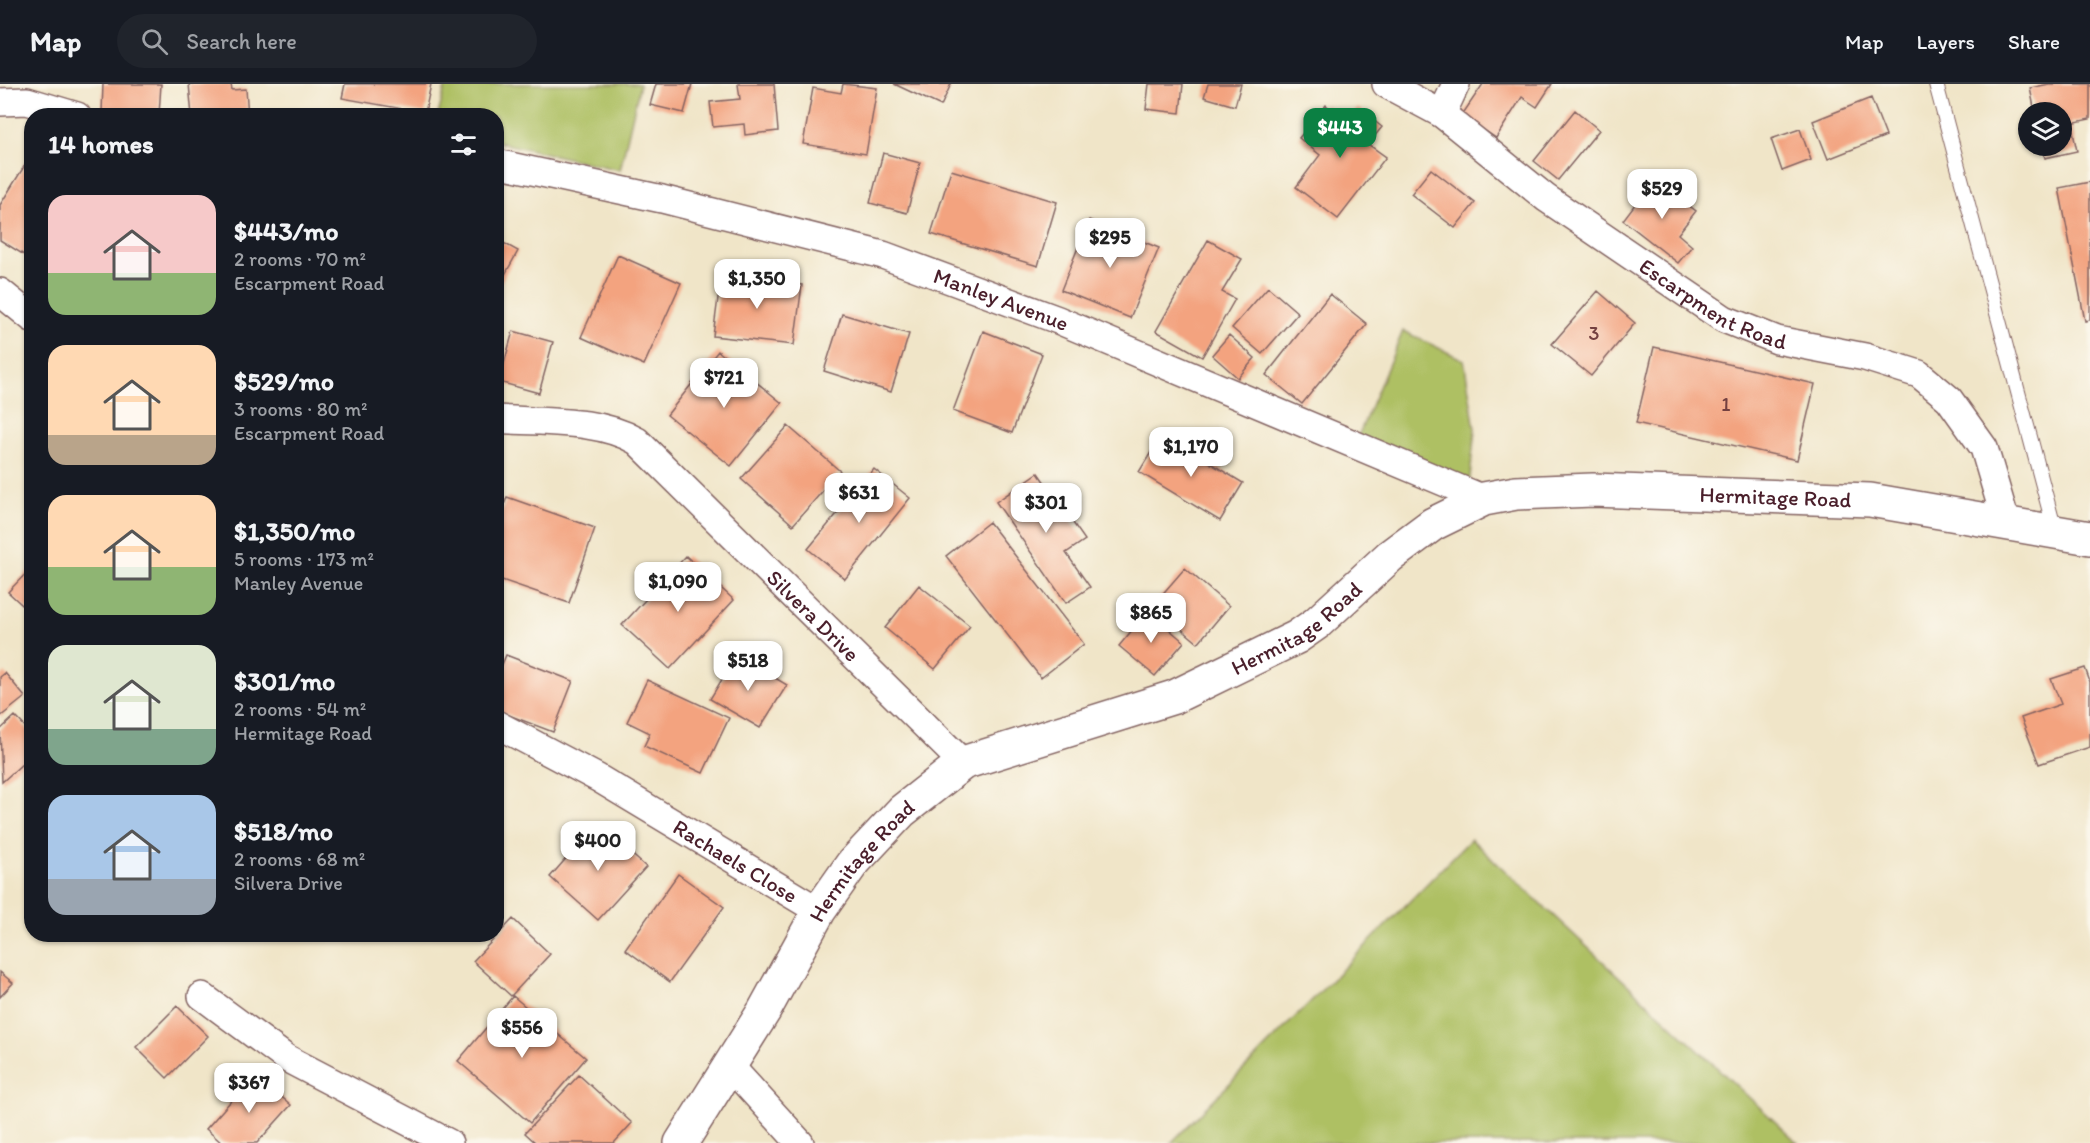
<!DOCTYPE html>
<html lang="en">
<head>
<meta charset="utf-8">
<style>
  :root { --surface:#171b24; --page:#20242c; --text:#f1f3f6; --muted:#9ea1a6; --line:#363941; --accent:#0b8043 }
  body { margin:0; font-family:Itim,sans-serif; background:var(--page); color:var(--text); height:100vh; display:flex; flex-direction:column; font-size:22px; white-space:nowrap }
  * { box-sizing:border-box; margin:0 }
  p { font-size:20px; color:var(--muted) }
  .icon { flex:none; width:33px; height:33px; fill:none; stroke:currentColor; stroke-width:2; stroke-linecap:round; stroke-linejoin:round }
  .map { position:relative; flex:1; overflow:hidden }
  .drawer { position:absolute; left:24px; top:24px; width:480px; height:834px; display:flex; flex-direction:column; background:var(--surface); border-radius:24px; box-shadow:0 2px 4px #0004 }
  .drawer>* { flex:none }
  .fabs { position:absolute; left:2018px; top:18px; display:grid; gap:12px }
  .fabs a { display:grid; place-items:center; width:54px; height:54px; border-radius:50%; background:var(--surface); box-shadow:0 2px 4px #0004; font-size:30px }
  .price { position:absolute; translate:-50% -51px; padding:0 14px; border-radius:12px; background:#fff; color:#222; font-size:20px; line-height:39px; filter:drop-shadow(0 2px 3px #0008) }
  .price::after { content:''; position:absolute; left:50%; top:36px; width:18px; height:14px; margin-left:-9px; background:inherit; clip-path:polygon(0 0,100% 0,50% 100%) }
  .price.selected { background:var(--accent); color:#fff }
  ul { padding:0; list-style:none }
  li { display:flex; align-items:center; gap:18px; height:150px; padding:0 24px }
  li span { display:grid; place-items:center; flex:none; width:168px; height:120px; border-radius:18px; color:#555 }
  li>.icon { margin-inline-start:auto }
  span .icon { width:72px; height:72px; fill:#fffc; stroke-width:1 }
  li b { font-size:26px }
  h2 { display:flex; justify-content:space-between; align-items:center; height:72px; padding:0 24px; font-size:26px }
  header { display:flex; align-items:center; gap:36px; box-sizing:border-box; height:84px; padding:0 30px; background:var(--surface); border-bottom:2px solid var(--line) }
  header strong { font-size:28px }
  nav { display:flex; gap:33px; margin-inline-start:auto; font-size:21px }
  .search { width:420px; height:54px; background:var(--page); display:flex; align-items:center; gap:15px; box-sizing:border-box; padding:0 21px; border-radius:33px; color:var(--muted); font-size:22px }
  .map>svg:first-child { display:block }
</style>
</head>
<body>
<header>
<strong>Map</strong>
<div class="search"><svg class="icon" aria-label="search" viewBox="0 0 24 24"><circle cx="10" cy="10" r="6"/><path d="M15 15l6 6"/></svg>Search here</div>
<nav><a>Map</a><a>Layers</a><a>Share</a></nav>
</header>
<div class="map">
<svg width="2090" height="1059" viewBox="0 0 2090 1059">
  <rect width="100%" height="100%" fill="#fbf7ec"/>
  <filter id="ink" filterUnits="userSpaceOnUse"><feTurbulence type="fractalNoise" baseFrequency=".0167" numOctaves="2"/><feDisplacementMap in="SourceGraphic" scale="12" xChannelSelector="R" yChannelSelector="G"/><feConvolveMatrix kernelMatrix="1 2 1 2 8 2 1 2 1" color-interpolation-filters="sRGB"/></filter>
  <filter id="wash" filterUnits="userSpaceOnUse"><feTurbulence type="fractalNoise" baseFrequency=".008" numOctaves="4" result="noise"/><feDisplacementMap in="SourceGraphic" scale="24" xChannelSelector="R" yChannelSelector="G"/><feGaussianBlur stdDeviation="1.35" result="paint"/><feColorMatrix in="noise" values="0 0 0 0 0 0 0 0 0 0 0 0 0 0 0 0 0 1.4 0 .05"/><feComposite in="paint" operator="in"/></filter>
  <g filter="url(#wash)">
    <rect width="100%" height="100%" fill="#f0e5c8"/>
    <!-- green -->
    <path fill="#aec064" stroke="#7c7048" stroke-width="1.5" d="M446 0H640L620 86 497 58 496 32 438 31Z
      M1403 247 1464 276 1475 345 1469 402 1353 364Z
      M1471 755 1798 1059H1171Z"/>
    <g id="blocks">
      <!-- building -->
      <path fill="#f3a37f" d="M103 0H161L159 31 102 29Z
        M189 0H231L232 6 246 5 248 32H192Z
        M345 0H431L425 29 342 14Z
        M656 0H692L684 29 650 21Z
        M738 0H774L778 47 745 51 744 40 713 43 710 18 740 15Z
        M843 0 877 4 866 70 803 60 813 4 841 9Z
        M894 0H951L941 22Z
        M1149 0H1183L1180 29 1146 25Z
        M1208 0H1241L1235 22 1204 13Z
        M1483 0H1552L1537 23 1522 13 1496 54 1462 31Z
        M2049 0H2090V35L2071 39 2077 67 2045 74 2042 62H2061V28H2035L2030 4Z
        M1871 14 1886 52 1828 75 1813 37Z
        M1326 21 1346 38 1358 24 1382 43 1368 60 1386 73 1338 135 1296 103 1320 71 1299 54Z
        M1575 26 1599 46 1558 96 1534 77Z
        M1800 45 1811 76 1782 87 1771 55Z
        M883 69 920 79 907 129 870 119Z
        M25 81 32 85V176L0 156V121Z
        M1431 85 1475 119 1455 144 1411 110Z
        M951 86 1057 118 1038 182 931 150Z
        M1654 95 1696 127 1678 150 1692 162 1678 179 1623 136Z
        M2090 98V236L2085 237 2059 104Z
        M1089 136 1159 164 1130 234 1061 206Z
        M496 155 518 167 496 207Z
        M1208 156 1242 175 1222 208 1235 215 1202 273 1156 247Z
        M618 171 681 199 644 281 581 253Z
        M721 191 802 201 794 261 713 252Z
        M1268 203 1298 229 1262 270 1232 244Z
        M1598 207 1635 239 1591 292 1552 260Z
        M1330 210 1367 240 1302 320 1266 291Z
        M842 230 909 250 891 308 824 287Z
        M513 247 553 258 539 309 499 298Z
        M983 247 1042 270 1012 349 953 327Z
        M1229 251 1255 274 1238 294 1212 271Z
        M1654 263 1815 300 1797 376 1636 339Z
        M718 267 782 319 731 382 667 331Z
        M788 342 840 387 793 441 741 395Z
        M1162 350 1243 399 1220 437 1139 388Z
        M874 385 910 414 845 495 808 465Z
        M1038 389 1085 456 1066 469 1090 503 1066 519 996 418Z
        M507 413 595 444 569 519 496 494V443Z
        M989 438 1084 560 1041 594 946 472Z
        M686 472 734 516 670 585 622 541Z
        M32 483V530L8 508Z
        M1185 484 1229 522 1198 559 1153 521Z
        M919 501 970 542 935 585 885 544Z
        M1148 527 1184 558 1155 592 1119 562Z
        M506 571 573 597 553 648 496 626V595Z
        M737 571 787 601 760 644 710 615Z
        M2085 584 2090 598V663L2039 680 2021 634 2061 620 2051 595Z
        M5 589 25 613 0 633V593Z
        M647 596 729 634 703 689 644 662 650 649 627 638Z
        M15 632 32 650V671L2 698 0 646Z
        M597 739 646 783 598 836 550 793Z
        M678 790 724 823 670 898 625 865Z
        M513 835 550 870 511 912 473 877Z
        M0 888 13 899 0 913Z
        M513 912 586 974 530 1039 458 977Z
        M177 922 208 952 167 994 136 963Z
        M255 990 291 1021 257 1059H222L206 1045Z
        M579 991 632 1039 614 1059H536L525 1049Z"/>
    </g>
  </g>
  <g filter="url(#ink)">
    <use href="#blocks" fill-opacity="0" stroke="#846462" stroke-width="1.5"/>
    <g fill="none" stroke-linecap="round" stroke-linejoin="round">
      <defs>
        <path id="lane" d="M1936 0 2055 447"/>
        <g id="street">
          <path id="s1" d="M1386 0 1442 30 1546 114 1724 235 1777 256 1865 273 1919 290 1949 315 1984 364 2006 438"/>
          <path d="M0 18 27 17 77 32"/>
          <path d="M1442 30 1456 0"/>
          <path id="s2" d="M496 79 662 115 883 171 1058 236 1484 415"/>
          <path d="M0 208 32 234"/>
          <path id="s3" d="M496 335C541 339 597 334 637 357L963 679"/>
          <path id="s4" d="M496 640 598 694 819 827"/>
          <path d="M202 912 286 974 449 1059"/>
          <path d="M729 981 800 1059"/>
        </g>
        <g id="secondary">
          <path id="s5" d="M681 1059 764 927 819 827 852 780 902 727 963 679 1174 613 1297 553 1317 539 1390 472 1433 440 1484 415 1516 409 1593 406 1870 416 2090 454"/>
        </g>
      </defs>
      <!-- lane casing -->
      <use href="#lane" stroke="#846462" stroke-width="16"/>
      <!-- street casing -->
      <use href="#street" stroke="#846462" stroke-width="30"/>
      <!-- secondary casing -->
      <use href="#secondary" stroke="#846462" stroke-width="36"/>
      <!-- lane -->
      <use href="#lane" stroke="#fff" stroke-width="14"/>
      <!-- street -->
      <use href="#street" stroke="#fff" stroke-width="27"/>
      <!-- secondary -->
      <use href="#secondary" stroke="#fff" stroke-width="33"/>
    </g>
  </g>
  <g text-anchor="middle" stroke-width="4.5" stroke-linejoin="round" paint-order="stroke">
    <!-- number labels -->
    <g font-size="20" fill="#744040">
      <text x="1594" y="256">3</text>
      <text x="1726" y="327">1</text>
    </g>
    <!-- street labels -->
    <g font-size="22" fill="#4a1f2b" stroke="#fbf7ec">
      <text dy="8" stroke="none"><textPath href="#s2" startOffset="524">Manley Avenue</textPath></text>
      <text dy="8" stroke="none"><textPath href="#s1" startOffset="396">Escarpment Road</textPath></text>
      <text dy="8" stroke="none"><textPath href="#s5" startOffset="1362">Hermitage Road</textPath></text>
      <text dy="8" stroke="none"><textPath href="#s3" startOffset="392">Silvera Drive</textPath></text>
      <text dy="8" stroke="none"><textPath href="#s5" startOffset="840">Hermitage Road</textPath></text>
      <text dy="8" stroke="none"><textPath href="#s4" startOffset="276">Rachaels Close</textPath></text>
      <text dy="8" stroke="none"><textPath href="#s5" startOffset="336">Hermitage Road</textPath></text>
    </g>
  </g>
</svg>
<div class="fabs">
<a><svg class="icon" aria-label="layers" viewBox="0 0 24 24"><path d="M12 4l9 5-9 5-9-5zM3 14l9 5 9-5"/></svg></a>
</div>
<b class="price selected" style="left:1340px;top:75px">$443</b>
<b class="price" style="left:1662px;top:136px">$529</b>
<b class="price" style="left:1110px;top:185px">$295</b>
<b class="price" style="left:757px;top:226px">$1,350</b>
<b class="price" style="left:724px;top:325px">$721</b>
<b class="price" style="left:1191px;top:394px">$1,170</b>
<b class="price" style="left:859px;top:440px">$631</b>
<b class="price" style="left:1046px;top:450px">$301</b>
<b class="price" style="left:678px;top:529px">$1,090</b>
<b class="price" style="left:1151px;top:560px">$865</b>
<b class="price" style="left:748px;top:608px">$518</b>
<b class="price" style="left:598px;top:788px">$400</b>
<b class="price" style="left:522px;top:975px">$556</b>
<b class="price" style="left:249px;top:1030px">$367</b>
<section class="drawer">
<h2>14 homes<svg class="icon" aria-label="filters" viewBox="0 0 24 24"><path d="M4 7h16M4 17h16"/><circle cx="9" cy="7" r="2"/><circle cx="15" cy="17" r="2"/></svg></h2>
<ul>
<li><span style="background:linear-gradient(#f6c9c9 65%,#8fb573 0)"><svg class="icon" aria-label="home" viewBox="0 0 24 24"><path d="M3 11l9-7 9 7M6 9v11h12V9"/></svg></span><div><b>$443/mo</b><p>2 rooms · 70 m²</p><p>Escarpment Road</p></div></li>
<li><span style="background:linear-gradient(#ffd9b3 75%,#b9a48a 0)"><svg class="icon" aria-label="home" viewBox="0 0 24 24"><path d="M3 11l9-7 9 7M6 9v11h12V9"/></svg></span><div><b>$529/mo</b><p>3 rooms · 80 m²</p><p>Escarpment Road</p></div></li>
<li><span style="background:linear-gradient(#ffd9b3 60%,#8fb573 0)"><svg class="icon" aria-label="home" viewBox="0 0 24 24"><path d="M3 11l9-7 9 7M6 9v11h12V9"/></svg></span><div><b>$1,350/mo</b><p>5 rooms · 173 m²</p><p>Manley Avenue</p></div></li>
<li><span style="background:linear-gradient(#dfe7d0 70%,#7fa58c 0)"><svg class="icon" aria-label="home" viewBox="0 0 24 24"><path d="M3 11l9-7 9 7M6 9v11h12V9"/></svg></span><div><b>$301/mo</b><p>2 rooms · 54 m²</p><p>Hermitage Road</p></div></li>
<li><span style="background:linear-gradient(#a9c7e8 70%,#9aa5b1 0)"><svg class="icon" aria-label="home" viewBox="0 0 24 24"><path d="M3 11l9-7 9 7M6 9v11h12V9"/></svg></span><div><b>$518/mo</b><p>2 rooms · 68 m²</p><p>Silvera Drive</p></div></li>
</ul>
</section>
</div>
</body>
</html>
